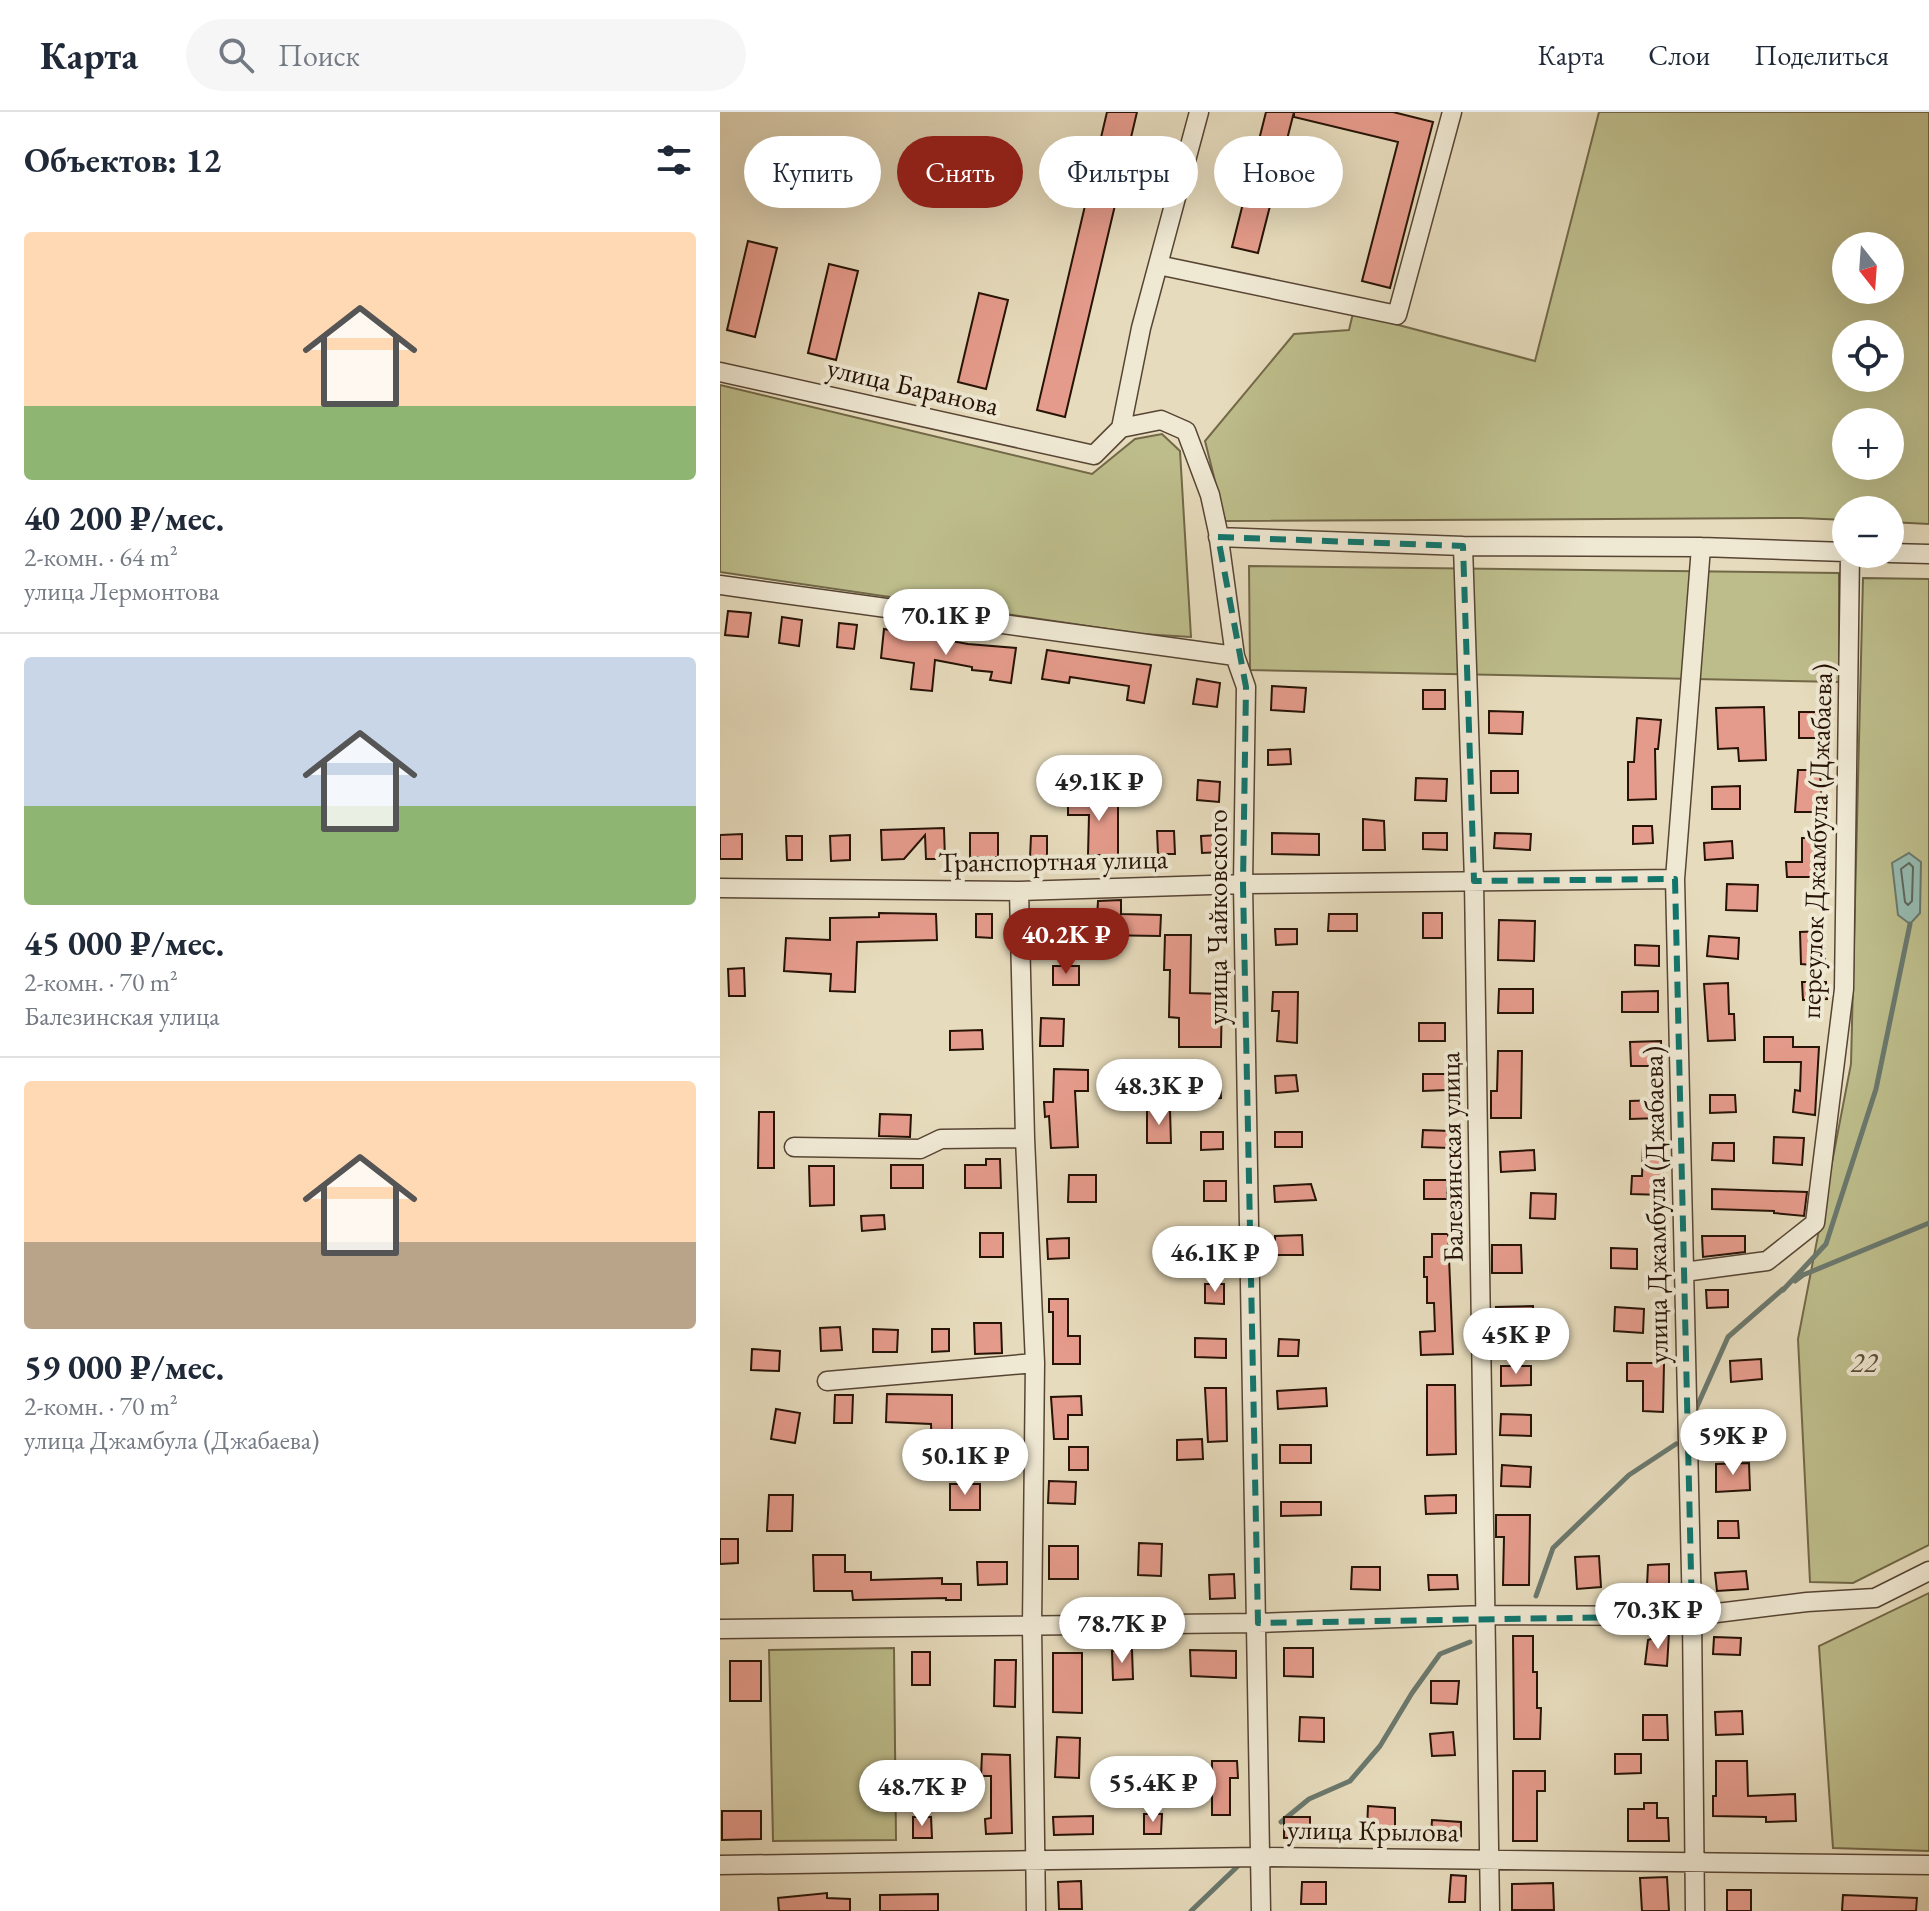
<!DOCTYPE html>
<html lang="ru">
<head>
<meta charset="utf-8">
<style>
  :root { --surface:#fff; --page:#f6f6f7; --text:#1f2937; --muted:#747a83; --line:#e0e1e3; --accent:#8f2418 }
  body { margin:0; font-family:"EB Garamond",serif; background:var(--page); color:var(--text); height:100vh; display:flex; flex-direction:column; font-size:30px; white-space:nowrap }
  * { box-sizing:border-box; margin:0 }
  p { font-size:26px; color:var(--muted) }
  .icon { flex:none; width:44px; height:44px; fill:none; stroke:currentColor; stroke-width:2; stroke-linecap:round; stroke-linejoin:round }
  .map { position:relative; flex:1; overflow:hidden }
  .side { display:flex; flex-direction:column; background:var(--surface); width:720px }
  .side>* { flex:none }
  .banner { position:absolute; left:24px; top:24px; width:760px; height:72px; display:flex; gap:16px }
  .needle { width:52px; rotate:163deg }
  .controls { position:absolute; left:1112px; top:120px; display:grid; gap:16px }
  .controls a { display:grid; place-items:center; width:72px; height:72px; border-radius:50%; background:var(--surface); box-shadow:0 8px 32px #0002; font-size:40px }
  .price { position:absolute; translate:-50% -68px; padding:0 18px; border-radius:28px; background:#fff; color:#222; font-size:26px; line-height:52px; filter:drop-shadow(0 2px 4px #0008) }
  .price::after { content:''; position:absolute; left:50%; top:48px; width:24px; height:18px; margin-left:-12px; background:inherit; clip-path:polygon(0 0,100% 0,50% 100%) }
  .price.active { background:var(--accent); color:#fff }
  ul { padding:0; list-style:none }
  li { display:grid; align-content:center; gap:16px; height:424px; padding:0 24px }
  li+li { border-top:2px solid var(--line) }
  li span { display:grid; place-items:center; height:248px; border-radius:8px; color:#555 }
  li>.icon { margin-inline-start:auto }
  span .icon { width:144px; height:144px; fill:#fffc; stroke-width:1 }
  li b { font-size:34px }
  h2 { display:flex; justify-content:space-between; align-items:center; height:96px; padding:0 24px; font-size:34px }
  .chip { padding:0 28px; border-radius:36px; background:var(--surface); box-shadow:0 8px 32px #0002; font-size:28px; line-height:72px }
  .chip.active { background:var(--accent); color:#fff }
  header { display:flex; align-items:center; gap:48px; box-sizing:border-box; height:112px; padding:0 40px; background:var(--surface); border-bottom:2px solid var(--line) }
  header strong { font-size:38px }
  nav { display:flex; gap:44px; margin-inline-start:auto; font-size:28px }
  .search { width:560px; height:72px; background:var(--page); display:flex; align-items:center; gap:20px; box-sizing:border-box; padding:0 28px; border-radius:44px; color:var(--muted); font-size:30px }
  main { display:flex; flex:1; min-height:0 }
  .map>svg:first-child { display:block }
</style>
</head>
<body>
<header>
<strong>Карта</strong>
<div class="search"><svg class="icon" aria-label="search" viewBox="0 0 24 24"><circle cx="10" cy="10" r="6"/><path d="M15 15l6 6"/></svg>Поиск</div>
<nav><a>Карта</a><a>Слои</a><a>Поделиться</a></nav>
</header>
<main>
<section class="side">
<h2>Объектов: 12<svg class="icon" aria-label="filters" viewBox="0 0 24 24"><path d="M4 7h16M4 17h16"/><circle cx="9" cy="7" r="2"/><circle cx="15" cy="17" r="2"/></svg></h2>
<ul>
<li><span style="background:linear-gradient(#ffd9b3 70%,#8fb573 0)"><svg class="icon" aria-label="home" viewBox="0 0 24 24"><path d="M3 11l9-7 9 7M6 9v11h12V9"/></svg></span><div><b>40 200 ₽/мес.</b><p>2-комн. · 64 m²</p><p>улица Лермонтова</p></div></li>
<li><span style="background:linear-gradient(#c9d6e8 60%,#8fb573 0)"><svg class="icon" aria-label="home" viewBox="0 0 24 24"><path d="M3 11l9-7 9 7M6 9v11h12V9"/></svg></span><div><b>45 000 ₽/мес.</b><p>2-комн. · 70 m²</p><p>Балезинская улица</p></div></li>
<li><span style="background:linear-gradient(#ffd9b3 65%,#b9a48a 0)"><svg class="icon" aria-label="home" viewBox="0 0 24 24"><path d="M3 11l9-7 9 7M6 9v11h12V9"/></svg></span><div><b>59 000 ₽/мес.</b><p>2-комн. · 70 m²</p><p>улица Джамбула (Джабаева)</p></div></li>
</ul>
</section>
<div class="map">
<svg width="1209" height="1799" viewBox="0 0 1209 1799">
  <rect width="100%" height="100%" fill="#e6dbbc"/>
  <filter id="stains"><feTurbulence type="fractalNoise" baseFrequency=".0025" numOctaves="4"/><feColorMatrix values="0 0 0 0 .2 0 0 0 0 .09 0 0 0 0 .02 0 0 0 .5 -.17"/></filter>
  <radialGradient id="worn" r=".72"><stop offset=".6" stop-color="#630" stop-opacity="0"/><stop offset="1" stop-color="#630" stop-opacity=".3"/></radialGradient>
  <!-- green -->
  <path fill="#bdbd8b" stroke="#726848" stroke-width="2" fill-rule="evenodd" d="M879 0H1209V412L1170 410V398H1126V408L1080 406 505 409 485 329 574 222 629 218 633 201 815 249ZM1126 134H1170V178H1126ZM1126 222H1170V266H1126ZM1126 310H1170V354H1126Z
    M0 273 372 362 415 327 442 322 460 339 471 525 422 522 0 460Z
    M529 454 1119 461V570L530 558Z
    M1143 466 1209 467V1433L1133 1471 1090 1470 1078 1227 1131 952Z
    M1209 1481V1739L1113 1736 1099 1534Z
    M174 1536 176 1728 53 1729 49 1538Z"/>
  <!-- water -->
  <path fill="#96bbb1" stroke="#6a786d" stroke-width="2" d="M1189 741 1201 750 1200 801 1190 812 1178 803 1172 751Z"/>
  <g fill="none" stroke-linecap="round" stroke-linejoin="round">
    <!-- shore -->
    <path stroke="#5e675c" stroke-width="2" d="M1189 751 1193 755 1192 789 1188 793 1185 790 1181 757Z"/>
    <!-- stream -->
    <path stroke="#6a786d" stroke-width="5" d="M1075 1169 1083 1163 1209 1111
      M1063 1178 1106 1132 1156 977 1190 812
      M975 1299 1008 1225 1063 1177
      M816 1484 833 1436 909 1363 956 1332
      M561 1710 589 1687 630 1669 660 1634 692 1581 720 1542 750 1530
      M471 1799 519 1753"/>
  </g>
  <!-- building -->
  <path fill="#e59b8b" stroke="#271306" stroke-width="2" d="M387 0H417L345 305 317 298Z
    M546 0H574L538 141 512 135Z
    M574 0H673L713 10 670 176 642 169 678 30 574 5Z
    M28 129 57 136 35 225 7 218Z
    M109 152 138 159 116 248 88 241Z
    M259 181 288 188 266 277 238 270Z
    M8 499 31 501 28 525 5 523Z
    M62 505 82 508 79 534 59 531Z
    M119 511 137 513 134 537 117 535Z
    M164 517 248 532 296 536 291 571 270 568 272 560 252 558V555L215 548 212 579 191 577 194 551 161 546Z
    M327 538 431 553 424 591 407 588 409 574 350 565 349 571 322 567Z
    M477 567 500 571 497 595 473 592Z
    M552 574 586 576 584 600 551 598Z
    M703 578H725V597H703Z
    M1044 595 1046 648 1019 649 1018 636 998 637 996 596Z
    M769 599 803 600 802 622 769 621Z
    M1079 600H1101V626H1079Z
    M917 606 941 608 938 637H935L936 687 908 688V650H914Z
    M570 637 571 652 548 653V638Z
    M1078 658H1100L1102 700H1075Z
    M771 659H798V681H771Z
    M696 666 727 667 726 689 695 688Z
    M478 668 500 670 499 690 477 688Z
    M1020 674V697H992V675Z
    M398 686V743H368L369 703H348V687Z
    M643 707 664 709 665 738H643Z
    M913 714H932L933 731 913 732Z
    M224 716 225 747H206L205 723 184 747 162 748 161 718Z
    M437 719H454L455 742H438Z
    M250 721H278V745H250Z
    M552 721 599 722V743L552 742Z
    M703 721H727V738L703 737Z
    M775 721 811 722 810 738 774 736Z
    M22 722V747H0V723Z
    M130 723V748L111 749 110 724Z
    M501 723 502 740 482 741 481 724Z
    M66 724H82V748H67Z
    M311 724H327V747L310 746Z
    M1082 726H1103V765H1067L1066 750H1082Z
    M1012 729 1013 746 985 748 984 731Z
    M1007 772 1038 773 1037 799 1006 798Z
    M401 788V802L441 803 440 824 376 823 378 789Z
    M337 799 339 830 319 831 317 801Z
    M159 801 216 802 217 828 137 830 135 880 110 879 111 862 64 859 66 826 110 828V806L159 805Z
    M703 801H722V826H703Z
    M256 802H272V826L256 825Z
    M609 802H637V819H608Z
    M779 808 815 809 814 849 778 848Z
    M555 817H577V832L556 833Z
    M1104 819 1105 854 1081 852 1080 820Z
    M445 823H471L470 881 502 882 501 935H459V906L449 905 450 858H444Z
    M989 824 1019 826 1018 847 987 844Z
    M915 833 939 834V854L915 853Z
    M333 854H359V873H333Z
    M24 856 25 884H9L8 857Z
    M1082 870H1106L1107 887 1083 888Z
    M1008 871 1009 902H1014L1015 928 988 929 984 872Z
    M779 877H813V901H778Z
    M938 879V900H902V880Z
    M553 880H578L577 931 557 929 559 899H552Z
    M321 906 344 907 343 934H320Z
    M699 911H725V929H699Z
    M262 918 263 937 230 938V919Z
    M1044 925H1073V935H1099L1095 1003 1073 1000 1075 978 1080 979 1081 950H1044Z
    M941 929V954H911L910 930Z
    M778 939H802L801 1006H771V979H777Z
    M334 957 368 958V979H355L358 1035 331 1036 329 1004 325 1005 324 990H333Z
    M703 962H727V978L703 979Z
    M576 963 578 979 556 981 555 964Z
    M500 966 501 986 474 988 473 968Z
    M990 983H1015L1016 1000 990 1001Z
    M940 988 941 1006 910 1007V989Z
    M427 998H450L451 1031H427Z
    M39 1000H54V1056H38Z
    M160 1002 191 1003 190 1025 159 1024Z
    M703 1018 730 1019V1036L702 1035Z
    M481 1020H503V1037L481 1038Z
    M555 1020H582V1035H555Z
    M1054 1025 1084 1026 1082 1053 1053 1051Z
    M993 1031H1014V1049L992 1048Z
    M923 1033H943V1083L911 1082 912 1064H922Z
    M814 1038 815 1058 781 1060 780 1040Z
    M266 1047H280L281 1076H245V1053H266Z
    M171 1053H203V1076H171Z
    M89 1054H114V1093L90 1094Z
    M349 1063H376V1090H348Z
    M704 1068H727V1087H704Z
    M484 1069H506V1089H484Z
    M591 1072 596 1088 555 1090 554 1074Z
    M992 1077 1087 1080 1084 1104 1054 1101V1099L992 1097Z
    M811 1081 836 1082 835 1107 810 1106Z
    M164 1103 165 1117 142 1119 141 1104Z
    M486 1118H507V1140H485Z
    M260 1121H283V1145H260Z
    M712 1122H728L733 1242 701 1243 700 1220 715 1219 714 1191H707V1165H704V1145H712Z
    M582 1123 583 1143H555V1124Z
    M982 1124H1025V1140L983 1145Z
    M349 1126V1146L328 1147 327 1127Z
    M772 1133H801L802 1161H772Z
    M891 1136 917 1137V1157L891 1156Z
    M485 1172H504V1192L485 1191Z
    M986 1178H1008V1195L987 1196Z
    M329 1187H348V1224H360V1252H333V1200H329Z
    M813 1194V1215H776V1195Z
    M895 1195 924 1197 923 1221 894 1219Z
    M254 1211H281L282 1241 255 1242Z
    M120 1215 122 1238 101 1239 100 1216Z
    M153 1217 178 1218 177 1240H153Z
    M212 1217H229V1239L212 1240Z
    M475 1226 506 1227V1246L475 1245Z
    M559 1227 579 1228 578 1244H558Z
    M32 1237 60 1239 59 1259 31 1258Z
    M1041 1247 1042 1267 1011 1270 1010 1249Z
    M907 1251H944L943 1300 923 1299V1269H907Z
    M781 1254H811V1273L781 1274Z
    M707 1273H735L736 1342 707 1343Z
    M485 1276H506L507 1329 488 1330Z
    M606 1276 607 1294 558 1297 557 1279Z
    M167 1282 232 1283V1338L212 1339 211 1312 166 1310Z
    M115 1283H133L132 1311H114Z
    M361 1284 362 1303H348V1327H334L331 1285Z
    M56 1297 80 1301 75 1331 51 1327Z
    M781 1302 811 1303V1324L780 1323Z
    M1040 1325V1343H1019L1018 1326Z
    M482 1327 483 1347 457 1348V1328Z
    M560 1333H591V1351H560Z
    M349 1335H368V1358H349Z
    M1029 1351 1030 1378 996 1380V1352Z
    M782 1353 811 1355 810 1375 781 1374Z
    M329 1369 356 1370 355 1392 328 1391Z
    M230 1372H260V1398H230Z
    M49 1383H73L72 1419H47Z
    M736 1383V1401L706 1402 705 1384Z
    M561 1390H601V1403L561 1404Z
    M776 1403H810L809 1473H783L784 1425H776Z
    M998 1409H1018L1019 1426H998Z
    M0 1427H18V1451L0 1452Z
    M419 1431 442 1432 441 1464 418 1463Z
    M329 1434H358V1467H329Z
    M93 1443H125V1460H151V1468L222 1466V1472H241V1488H226V1486L133 1488 132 1479H94Z
    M879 1444 881 1475 857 1477 855 1445Z
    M257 1450H287V1472L258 1473Z
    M949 1452V1474H927L928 1453Z
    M632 1455H660V1478L631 1477Z
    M1026 1459 1028 1477 997 1479 995 1461Z
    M514 1462 515 1486 490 1487 489 1463Z
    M708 1463H737L738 1477 709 1478Z
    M949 1521 947 1554 925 1552 928 1528Z
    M793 1524H813V1560H817V1596H821L820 1627H794Z
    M994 1525 1021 1526 1020 1543 993 1542Z
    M564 1536H593V1565L564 1564Z
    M412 1538 413 1567 393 1568 392 1539Z
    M470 1538 516 1539V1566L471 1564Z
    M192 1540H210V1573H192Z
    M333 1541H362V1601L333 1600Z
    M275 1548H296L295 1595 274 1594Z
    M10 1549H41V1589H10Z
    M711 1569H739L737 1592 711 1591Z
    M1022 1599 1023 1622 996 1623 995 1600Z
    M923 1603H947L948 1628H923Z
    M580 1605 604 1606V1630L579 1629Z
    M733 1620 735 1643 712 1644 710 1622Z
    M337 1625 360 1626 359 1666 335 1665Z
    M262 1642 290 1643 292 1721 266 1722 265 1707 271 1706V1664H261Z
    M895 1642H921V1661L895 1662Z
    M492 1649H517L518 1666H510V1703H492Z
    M996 1649H1027L1028 1684 1075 1682 1076 1709 1046 1710V1705L993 1704V1684H996Z
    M793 1659H825V1679H817V1729H793Z
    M924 1691H937V1706H948L949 1729H908V1697H924Z
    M648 1694 675 1696V1717L647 1718Z
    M2 1699H41V1727L2 1728Z
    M424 1702H442L441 1722H424Z
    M373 1704V1722L334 1723 333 1705Z
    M193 1705H211L212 1726H193Z
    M564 1705H590V1725L564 1726Z
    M712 1708 741 1710V1725L711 1723Z
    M731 1763 746 1764 745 1790H729Z
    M947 1765 949 1799H922L920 1766Z
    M361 1769 362 1797H339L338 1770Z
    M582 1770H606V1792H581Z
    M833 1771 834 1798H792V1772Z
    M1007 1778H1031V1799H1007Z
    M107 1781V1786L130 1787V1799H59L58 1786Z
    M218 1782V1799H160V1783Z
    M1123 1783 1197 1786 1196 1799H1122Z"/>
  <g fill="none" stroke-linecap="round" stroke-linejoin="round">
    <defs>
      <path id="minor" d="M438 153 677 203 732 0
        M0 260 374 343 401 316 421 216 479 0
        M401 316 441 308 466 319 490 383 498 420 515 544 526 575 523 772 541 1799
        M498 425 743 434 981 435 1126 440
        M743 434 754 769 770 1799
        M1170 441 1209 442
        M0 473 515 544
        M0 776 299 779 523 772 955 767
        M299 779 305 1026 315 1251 312 1514 316 1799
        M74 1035 200 1037 221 1027 305 1026
        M964 1160 1047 1149 1095 1111 1124 877 1130 442
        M107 1269 315 1251
        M0 1517 538 1511 766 1503 972 1504 1087 1490 1155 1486 1209 1459
        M0 1753 540 1745 1209 1753
        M975 1799 972 1504 955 767 981 435"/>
    </defs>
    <!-- minor casing -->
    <use href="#minor" stroke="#574534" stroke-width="21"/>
    <!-- minor -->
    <use href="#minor" stroke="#efe8d3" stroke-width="18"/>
  </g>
  <!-- marked area -->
  <path fill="none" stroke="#0f766e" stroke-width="6" stroke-dasharray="16 10" stroke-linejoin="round" d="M498 425 743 434 754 769 955 767 972 1504 538 1511 523 772 526 575Z"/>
  <g text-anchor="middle" stroke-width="8" stroke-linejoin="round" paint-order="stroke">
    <!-- street labels -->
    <g font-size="28" fill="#271306" stroke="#efe8d3">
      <text transform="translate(193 274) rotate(13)" y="10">улица Баранова</text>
      <text transform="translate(1096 729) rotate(-88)" y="10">переулок Джамбула (Джабаева)</text>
      <text transform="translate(333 748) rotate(-1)" y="10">Транспортная улица</text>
      <text transform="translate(497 805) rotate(-90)" y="10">улица Чайковского</text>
      <text transform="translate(731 1045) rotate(-91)" y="10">Балезинская улица</text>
      <text transform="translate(935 1093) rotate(-91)" y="10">улица Джамбула (Джабаева)</text>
      <text transform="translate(653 1718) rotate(1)" y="10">улица Крылова</text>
    </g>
    <!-- park labels -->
    <g font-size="28" font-style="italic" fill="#5c4e35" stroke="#efe8d3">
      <text x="1144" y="1260">22</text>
    </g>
  </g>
  <rect width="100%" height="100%" filter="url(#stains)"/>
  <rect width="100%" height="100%" fill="url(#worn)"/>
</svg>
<div class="controls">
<a><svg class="needle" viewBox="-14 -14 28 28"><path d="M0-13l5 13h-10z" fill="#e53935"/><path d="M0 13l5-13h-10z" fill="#747a83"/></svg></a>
<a><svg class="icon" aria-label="locate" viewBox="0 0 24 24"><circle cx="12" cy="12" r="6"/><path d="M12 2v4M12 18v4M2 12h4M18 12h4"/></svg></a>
<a>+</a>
<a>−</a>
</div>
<b class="price" style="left:226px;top:545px">70.1K ₽</b>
<b class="price" style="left:379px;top:711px">49.1K ₽</b>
<b class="price active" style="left:346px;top:864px">40.2K ₽</b>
<b class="price" style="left:439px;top:1015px">48.3K ₽</b>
<b class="price" style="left:495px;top:1182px">46.1K ₽</b>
<b class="price" style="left:796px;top:1264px">45K ₽</b>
<b class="price" style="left:1013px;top:1365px">59K ₽</b>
<b class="price" style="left:245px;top:1385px">50.1K ₽</b>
<b class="price" style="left:938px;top:1539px">70.3K ₽</b>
<b class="price" style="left:402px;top:1553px">78.7K ₽</b>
<b class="price" style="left:433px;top:1712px">55.4K ₽</b>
<b class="price" style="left:202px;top:1716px">48.7K ₽</b>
<div class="banner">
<a class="chip">Купить</a>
<a class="chip active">Снять</a>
<a class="chip">Фильтры</a>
<a class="chip">Новое</a>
</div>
</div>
</main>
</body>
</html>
